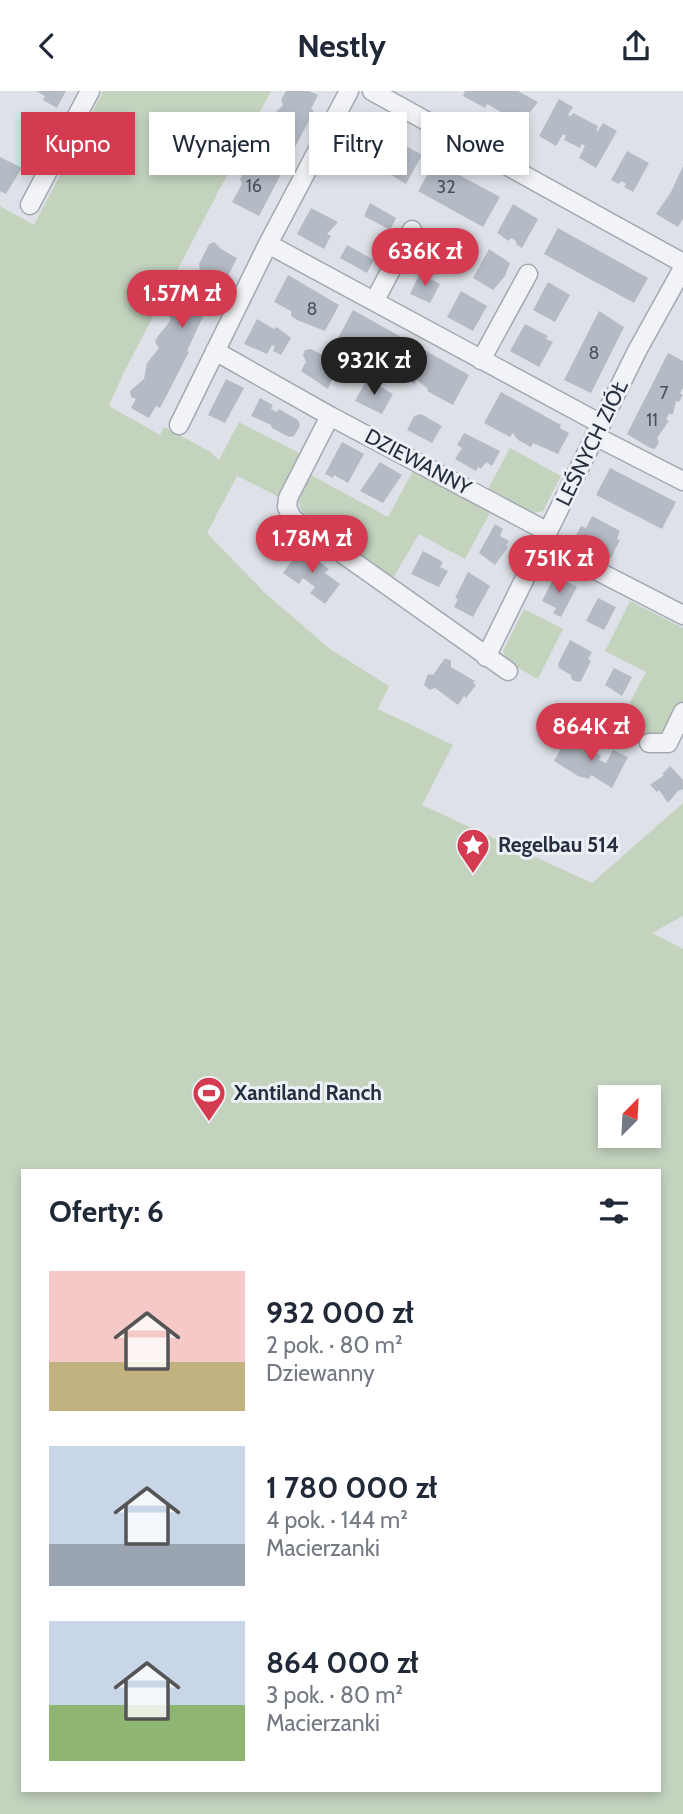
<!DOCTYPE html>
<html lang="pl">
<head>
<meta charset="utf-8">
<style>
  :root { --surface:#fff; --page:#f2f2f3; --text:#1f2937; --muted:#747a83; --accent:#d53b50 }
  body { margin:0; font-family:Cabin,sans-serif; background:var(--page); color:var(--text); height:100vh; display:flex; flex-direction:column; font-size:26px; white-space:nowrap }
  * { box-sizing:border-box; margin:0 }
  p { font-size:23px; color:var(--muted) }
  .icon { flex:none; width:38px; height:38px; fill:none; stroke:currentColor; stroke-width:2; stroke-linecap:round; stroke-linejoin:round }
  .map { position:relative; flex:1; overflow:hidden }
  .panel { position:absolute; left:21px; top:1078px; width:640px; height:623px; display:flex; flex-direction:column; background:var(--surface); border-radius:0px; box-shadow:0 4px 10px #0003 }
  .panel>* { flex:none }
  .top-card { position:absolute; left:21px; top:21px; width:642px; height:63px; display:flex; gap:14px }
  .needle { width:46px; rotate:24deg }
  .fabs { position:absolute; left:598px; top:994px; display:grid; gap:14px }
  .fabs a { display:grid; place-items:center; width:63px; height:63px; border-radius:0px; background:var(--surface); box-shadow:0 4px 10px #0003; font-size:35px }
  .price { position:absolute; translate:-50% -60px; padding:0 16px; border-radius:24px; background:var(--accent); color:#fff; font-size:23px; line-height:46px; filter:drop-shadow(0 2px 4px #0008) }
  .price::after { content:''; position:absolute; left:50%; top:42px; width:21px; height:16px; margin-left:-10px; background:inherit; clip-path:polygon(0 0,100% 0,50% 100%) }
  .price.active { background:#222; color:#fff }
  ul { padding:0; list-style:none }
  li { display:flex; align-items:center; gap:21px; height:175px; padding:0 28px }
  li span { display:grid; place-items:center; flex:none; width:196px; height:140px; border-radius:0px; color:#555 }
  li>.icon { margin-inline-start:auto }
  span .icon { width:84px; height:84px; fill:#fffc; stroke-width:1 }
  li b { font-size:30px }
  h2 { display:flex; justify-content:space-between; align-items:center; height:84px; padding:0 28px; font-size:30px }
  .pill { padding:0 24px; border-radius:0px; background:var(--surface); box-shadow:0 4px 10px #0003; font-size:24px; line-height:63px }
  .pill.active { background:var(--accent); color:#fff }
  header { display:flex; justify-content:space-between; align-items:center; height:91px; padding:0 28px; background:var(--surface); font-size:32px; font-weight:700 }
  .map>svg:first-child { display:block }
</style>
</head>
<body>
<header><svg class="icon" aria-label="back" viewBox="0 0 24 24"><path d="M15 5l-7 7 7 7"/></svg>Nestly<svg class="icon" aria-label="share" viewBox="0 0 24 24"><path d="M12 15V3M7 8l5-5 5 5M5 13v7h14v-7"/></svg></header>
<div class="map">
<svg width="683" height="1723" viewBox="0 0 683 1723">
  <rect width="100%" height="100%" fill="#dee2e8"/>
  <!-- green -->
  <path fill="#c3d3be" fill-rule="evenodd" d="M103 0H271L124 281 109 315 160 344 164 336 209 360 219 369 239 331 301 363 279 406 237 385 207 442 266 503 330 558 389 595 378 618 453 654 422 714 592 792 683 712V825L652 842 683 858V1723H0V115L34 134ZM611 1006H649V1045H611ZM23 1080H660V1699H23Z
    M510 357 561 385 543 420 533 422 488 398Z
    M414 378 491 420 465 468 419 443 393 487 301 419 298 409 311 384 388 426Z
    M630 510 683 537V612L671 635 652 647 620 630 646 581 605 560Z
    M524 518 563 538 538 588 506 570 503 560Z"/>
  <!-- building -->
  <path fill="#b5bbc5" d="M36 0H66L57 17 43 9 45 5Z
    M286 0H309L318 4 311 18 314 20 259 125 232 111 242 93 240 88 243 83 246 84 247 75 255 67 256 57 260 58 263 43 266 45 269 41 270 30 273 32 276 28 274 23 283 14 281 9Z
    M465 0H518L538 11 527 25 530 27 523 38 501 26 503 22 494 17 487 13 485 17 463 5Z
    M559 8 573 16 568 24 571 25 573 22 598 35 596 39 598 40 603 32 617 40 596 77 579 67 585 55 582 53 580 57 564 49 566 45 563 43 556 55 539 45Z
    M358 28 422 64 406 93 368 70 357 66 356 70 340 61Z
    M627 60 649 72 633 101 624 96 626 93 621 90 619 93 611 89Z
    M0 66 22 77 6 103 0 100Z
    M435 71 500 106 483 136 418 100Z
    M683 75V128L678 136 656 123 671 101Z
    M370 112 396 127 390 139 364 125Z
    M513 113 538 128 522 157 517 154 515 149 511 147 509 150 497 142Z
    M311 117 338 131 327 143 331 145 324 158 297 143Z
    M558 137 648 187 634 212 544 163Z
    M214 151 221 158 237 167 216 209 213 208 207 217 187 260 189 261 160 317 156 315 149 327 131 317 136 308 131 306 130 300 144 288 147 272 159 257 155 251 158 245 168 233 171 228 169 225 175 214 179 213 188 187H196L200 177 199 173 209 153Z
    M347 154 374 169 367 182 340 167Z
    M489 158 510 172 505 185 493 199 473 187Z
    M420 182 440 193 430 212 410 203Z
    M288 184 339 214 325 240 297 229 291 225V220L274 211Z
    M548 191 570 204 555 231 533 219Z
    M461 200 487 215 473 240 447 226Z
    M353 219 469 284 453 314 427 300 428 298 417 289 414 293 369 269 367 264 359 259 355 261 337 249Z
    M599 220 624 236 591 302 564 289Z
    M257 228 274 238 277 236 291 247 281 264 273 260 275 255 272 254 267 263 244 253Z
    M525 233 548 245 546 248 553 251 539 276 510 260Z
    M311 258 339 272 328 298 301 280 306 271 303 264 305 259Z
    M668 262 683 270V297L680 302 683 304 679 311 676 310 673 323H669L666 328 669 330 657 347 659 351 655 358 650 357 627 343Z
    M226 288 244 297 225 332 208 324Z
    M367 288 393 303 382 323 355 310Z
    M501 301 561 334 560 337 569 342 558 363 533 352 531 356 518 349 513 342 510 346 484 332Z
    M260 307 273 314 271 318 277 321 279 318 298 329 300 335 294 345 289 346 272 337 271 334 251 325Z
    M421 323 442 335 432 352 407 339 414 325Z
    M464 342 500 360 492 375 486 371 481 378 478 376 476 380 455 368 462 357 457 354Z
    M342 351 364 363 348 392 334 384 333 387 325 383Z
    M380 371 402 384 383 412 360 400Z
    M610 377 676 411 662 438 596 404Z
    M592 425 620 440 617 448 620 449 611 467 599 462 600 458 575 446 581 435 586 437Z
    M495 433 503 438 500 445 509 450 506 455 508 456 495 474 479 462Z
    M301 457 329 478 325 482 340 493 325 513 310 502 315 496 303 487 299 493 283 482Z
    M423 460 443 471 440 476 448 480 439 496 411 483Z
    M468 481 490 495 473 526 454 516 458 508 455 507Z
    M560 487 577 496 561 526 553 522 556 517 542 510 552 490Z
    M598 507 616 516 604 539 586 530Z
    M570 549 592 561 588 568 591 570 581 590 578 591 572 589 571 584 559 577 558 573Z
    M445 567 451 570V576L475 590 473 592 476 594 466 607 464 605 458 614 435 597 430 599 424 594 428 583 433 584Z
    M614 577 632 586 622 605 605 594Z
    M566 648 601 665 599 669 606 672 613 659 628 666 612 697 591 684 589 688 578 685 554 670Z
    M670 675 683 689V698L678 700 668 712 659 699 657 701 650 694 664 684 662 683Z"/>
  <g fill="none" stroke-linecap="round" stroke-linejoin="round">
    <defs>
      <path id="minor" d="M372 0 683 172
        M30 114 90 0
        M268 153 601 333
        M375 209 412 139
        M215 260 330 325 548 441
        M481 269 528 183
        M330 325 288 407 287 416 292 427 508 580
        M179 334 268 153 349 0
        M595 345 683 390
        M543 452 683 524
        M486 566 637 260 683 177
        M649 652H668L683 621"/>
    </defs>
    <!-- minor casing -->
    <use href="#minor" stroke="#a3a9b2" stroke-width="21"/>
    <!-- minor -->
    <use href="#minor" stroke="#f1f3f6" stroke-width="18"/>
  </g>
  <!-- icons -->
  <defs>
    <symbol id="sight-pin" viewBox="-11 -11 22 30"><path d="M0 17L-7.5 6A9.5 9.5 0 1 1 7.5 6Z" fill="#d53b50" stroke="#edf1f6"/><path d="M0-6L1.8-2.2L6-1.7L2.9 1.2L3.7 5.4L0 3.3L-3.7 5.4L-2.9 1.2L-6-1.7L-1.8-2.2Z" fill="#fff"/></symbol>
    <symbol id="stadium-pin" viewBox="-11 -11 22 30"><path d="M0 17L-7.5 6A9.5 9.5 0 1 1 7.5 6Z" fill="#d53b50" stroke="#edf1f6"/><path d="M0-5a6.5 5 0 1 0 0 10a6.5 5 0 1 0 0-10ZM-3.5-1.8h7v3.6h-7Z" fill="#fff"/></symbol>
  </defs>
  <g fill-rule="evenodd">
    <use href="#sight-pin" x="454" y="735" width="38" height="52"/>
    <use href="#stadium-pin" x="190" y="983" width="38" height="52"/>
  </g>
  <g text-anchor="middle" stroke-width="6" stroke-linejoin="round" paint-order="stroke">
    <!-- number labels -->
    <g font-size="18" fill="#4a5261">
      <text x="254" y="101">16</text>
      <text x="446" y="102">32</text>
      <text x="312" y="224">8</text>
      <text x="594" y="268">8</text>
      <text x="664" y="308">7</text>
      <text x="652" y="335">11</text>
    </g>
    <!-- street labels -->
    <g font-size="21" fill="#262f40" stroke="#edf1f6">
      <text transform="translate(592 352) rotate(-64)" y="7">LEŚNYCH ZIÓŁ</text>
      <text transform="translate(418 371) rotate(28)" y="7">DZIEWANNY</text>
    </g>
    <!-- poi labels -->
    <g font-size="21" font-weight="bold" fill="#262f40" stroke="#edf1f6" text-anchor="start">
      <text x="498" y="761">Regelbau 514</text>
      <text x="234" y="1009">Xantiland Ranch</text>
    </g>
  </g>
</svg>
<div class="fabs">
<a><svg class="needle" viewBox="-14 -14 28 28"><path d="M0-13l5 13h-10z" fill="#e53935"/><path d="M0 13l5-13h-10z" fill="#747a83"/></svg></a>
</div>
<b class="price" style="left:425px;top:197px">636K zł</b>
<b class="price" style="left:182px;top:239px">1.57M zł</b>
<b class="price active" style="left:374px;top:306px">932K zł</b>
<b class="price" style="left:312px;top:484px">1.78M zł</b>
<b class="price" style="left:559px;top:504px">751K zł</b>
<b class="price" style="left:591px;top:672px">864K zł</b>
<div class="top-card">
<a class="pill active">Kupno</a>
<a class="pill">Wynajem</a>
<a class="pill">Filtry</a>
<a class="pill">Nowe</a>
</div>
<section class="panel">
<h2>Oferty: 6<svg class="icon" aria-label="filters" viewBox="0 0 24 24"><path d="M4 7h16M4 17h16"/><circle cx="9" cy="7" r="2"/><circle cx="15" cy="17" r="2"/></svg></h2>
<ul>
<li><span style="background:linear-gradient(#f6c9c9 65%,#c2b280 0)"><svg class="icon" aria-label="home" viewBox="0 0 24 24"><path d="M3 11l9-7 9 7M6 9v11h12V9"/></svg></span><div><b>932 000 zł</b><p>2 pok. · 80 m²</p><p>Dziewanny</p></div></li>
<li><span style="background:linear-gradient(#c9d6e8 70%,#9aa5b1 0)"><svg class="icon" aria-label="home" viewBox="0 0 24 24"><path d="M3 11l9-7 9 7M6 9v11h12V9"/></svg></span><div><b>1 780 000 zł</b><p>4 pok. · 144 m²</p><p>Macierzanki</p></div></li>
<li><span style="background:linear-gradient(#c9d6e8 60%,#8fb573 0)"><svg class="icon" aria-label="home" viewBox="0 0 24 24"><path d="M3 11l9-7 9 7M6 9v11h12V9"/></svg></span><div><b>864 000 zł</b><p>3 pok. · 80 m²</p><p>Macierzanki</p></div></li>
</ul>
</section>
</div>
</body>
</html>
